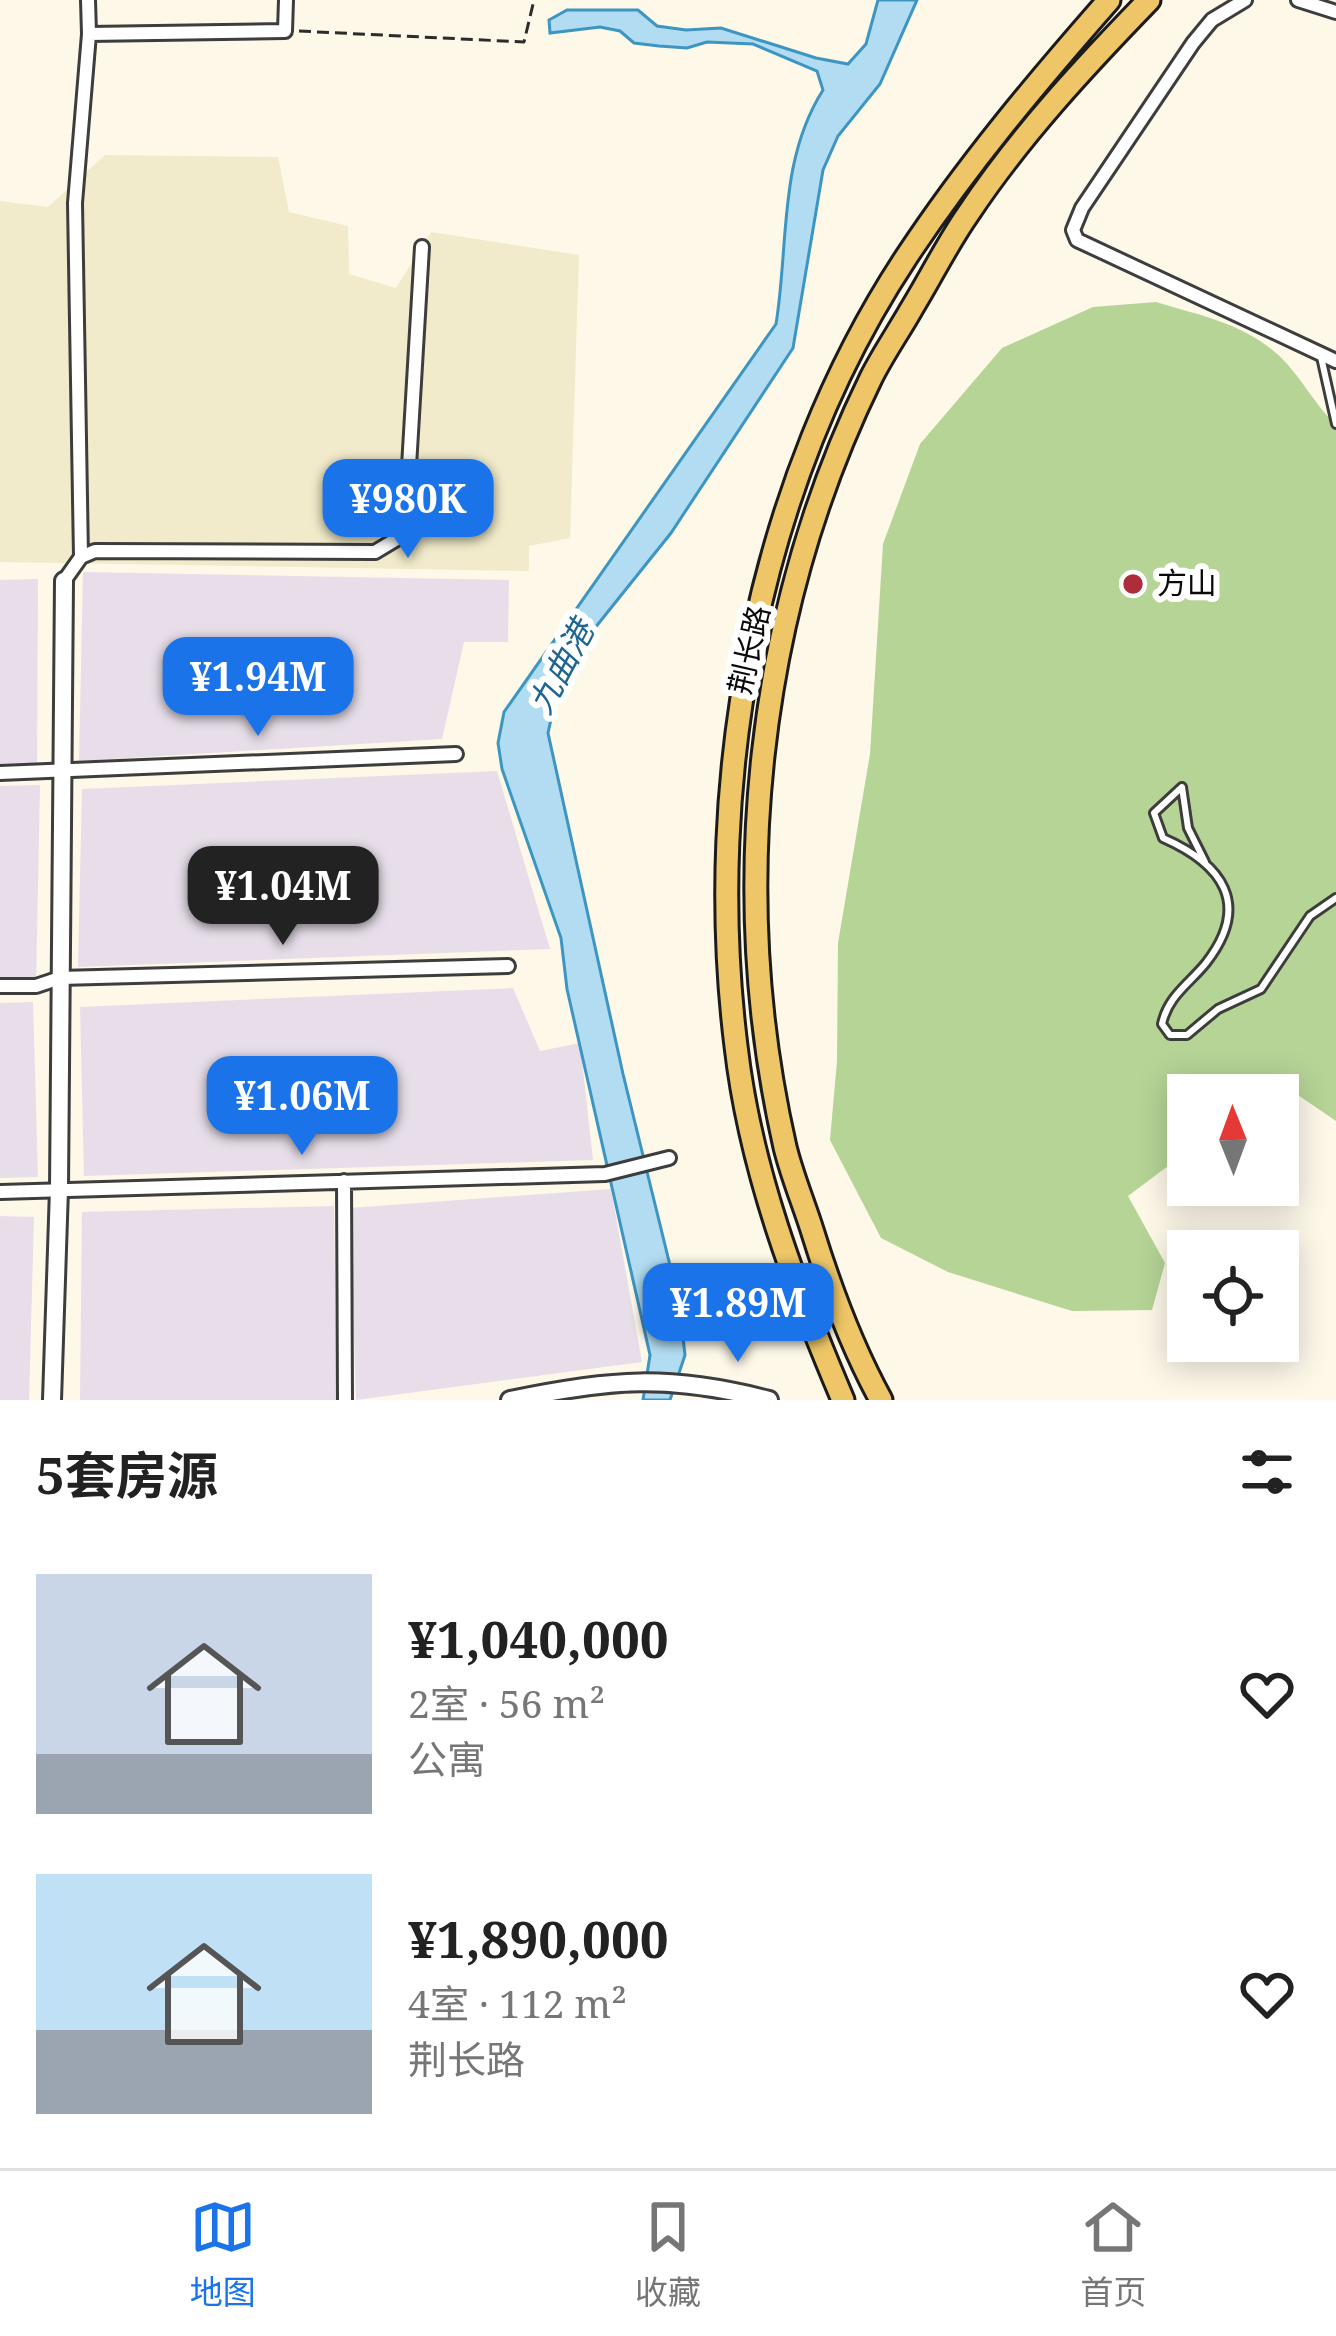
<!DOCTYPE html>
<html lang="zh">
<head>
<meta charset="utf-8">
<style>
  :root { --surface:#fff; --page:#f6f6f6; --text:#222; --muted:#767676; --line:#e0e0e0; --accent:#1a73e8 }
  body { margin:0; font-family:"Noto Serif","Noto Sans SC",serif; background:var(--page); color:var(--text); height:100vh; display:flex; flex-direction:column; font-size:45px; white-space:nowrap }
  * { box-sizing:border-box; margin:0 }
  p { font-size:39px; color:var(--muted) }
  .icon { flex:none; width:66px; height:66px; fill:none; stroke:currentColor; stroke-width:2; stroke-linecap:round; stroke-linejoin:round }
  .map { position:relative; height:1400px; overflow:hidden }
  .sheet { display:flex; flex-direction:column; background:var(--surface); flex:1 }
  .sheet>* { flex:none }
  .needle { width:78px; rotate:359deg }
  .buttons { position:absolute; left:1167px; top:1074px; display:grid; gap:24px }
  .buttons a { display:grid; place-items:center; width:132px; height:132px; border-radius:0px; background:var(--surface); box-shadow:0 6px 30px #0003; font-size:60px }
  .price { position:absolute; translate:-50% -102px; padding:0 27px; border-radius:24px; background:var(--accent); color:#fff; font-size:39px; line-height:78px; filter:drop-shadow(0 3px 6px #0008) }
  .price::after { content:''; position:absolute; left:50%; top:72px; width:36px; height:27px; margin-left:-18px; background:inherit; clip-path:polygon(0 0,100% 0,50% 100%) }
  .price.current { background:#222; color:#fff }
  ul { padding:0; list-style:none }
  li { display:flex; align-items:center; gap:36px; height:300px; padding:0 36px }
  li span { display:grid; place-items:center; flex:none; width:336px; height:240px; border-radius:0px; color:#555 }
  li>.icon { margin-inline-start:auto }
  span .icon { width:144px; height:144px; fill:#fffc; stroke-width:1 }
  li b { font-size:51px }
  h2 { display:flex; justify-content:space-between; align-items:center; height:144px; padding:0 36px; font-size:51px }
  .tab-bar { display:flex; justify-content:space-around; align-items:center; height:168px; border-top:3px solid var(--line); background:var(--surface); font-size:33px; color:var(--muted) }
  .tab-bar a { display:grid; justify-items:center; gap:6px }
  .tab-bar .current { color:var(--accent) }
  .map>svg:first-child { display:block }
</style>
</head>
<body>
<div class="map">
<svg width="1336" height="1400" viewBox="0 0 1336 1400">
  <rect width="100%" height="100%" fill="#fdf8e8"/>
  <!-- industrial -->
  <path fill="#e7dee9" d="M83 572 509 580 508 642H464L442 739 79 761Z
    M38 579 37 768 0 767V580Z
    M497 771 550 949 78 967 82 789Z
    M40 785 36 986 0 985V786Z
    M513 988 540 1051 580 1043 593 1160 84 1176 80 1007Z
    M33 1002 38 1177 0 1178V1003Z
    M611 1189 642 1362 356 1400 350 1208Z
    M334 1206 337 1400H80L82 1212Z
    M0 1216 34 1217 29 1400H0Z"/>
  <!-- farmland -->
  <path fill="#f1ebcb" d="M105 155 278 157 289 212 348 226 349 274 396 288 431 232 579 255 570 538 529 546V571L0 562V201L48 207Z"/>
  <!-- forest -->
  <path fill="#b5d496" d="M1156 302C1198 315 1242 323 1276 353 1299 373 1314 404 1336 425V1121L1273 1078 1255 1095H1188V1151L1128 1196 1165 1263 1152 1310 1072 1311 948 1272 881 1238 830 1140 837 1061 838 943 870 754 883 544 920 444 1002 348 1093 307Z"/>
  <!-- water -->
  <path fill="#b1dcf1" stroke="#3d95c2" stroke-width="3" d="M878 0H917L880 84 838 136 823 170 793 348 671 533 562 669 548 733 623 1074 679 1302 685 1355 670 1400H643L650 1355 567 989 561 938 502 769 498 743 504 712 776 324C789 245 778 161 823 90L817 71 753 44 707 42 687 48 659 46 634 43 620 31 600 27 550 33 549 20 567 10H638L657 26 686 30 721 28 816 58 848 64 866 44Z"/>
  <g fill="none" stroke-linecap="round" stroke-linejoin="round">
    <defs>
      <path id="service" d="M1321 357 1336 424
        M1205 862 1188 828 1182 787 1154 813 1163 838C1222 864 1252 904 1206 963 1189 984 1168 996 1162 1024L1170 1035H1187L1218 1009 1261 989 1310 916 1336 898"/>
      <path id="minor" d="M88 0 89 34
        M1245 0 1212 20 1193 43 1082 208 1073 230 1077 240 1336 361
        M1298 0 1336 12
        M81 557 95 551 375 552 405 534 422 247
        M64 581 81 557 75 203 89 34 285 31 286 0
        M0 773 456 754
        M0 986H36L60 978 508 966
        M344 1181 345 1400
        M0 1192 605 1174 669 1158"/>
      <path id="tertiary" d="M52 1400 59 1189 64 581
        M510 1400C610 1379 669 1374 769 1400"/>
      <path id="primary" d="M843 1400C795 1287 750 1169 736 1046 703 780 758 481 907 256 968 164 1037 82 1109 0
        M881 1400C852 1347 831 1291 813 1233 804 1204 792 1176 785 1147 727 892 756 613 871 378 883 354 899 331 912 308 931 277 947 244 968 214 1019 137 1085 66 1149 0"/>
    </defs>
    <!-- service casing -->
    <use href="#service" stroke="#3d3d3d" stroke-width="12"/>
    <!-- minor casing -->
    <use href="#minor" stroke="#3d3d3d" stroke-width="18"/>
    <!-- tertiary casing -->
    <use href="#tertiary" stroke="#3d3d3d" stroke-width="22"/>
    <!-- primary casing -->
    <use href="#primary" stroke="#1b1b1b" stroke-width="27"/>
    <!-- path -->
    <path stroke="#2c2c2c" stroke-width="3" stroke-dasharray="12 6" stroke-linecap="butt" d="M299 31 524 42 534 0"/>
    <!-- service -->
    <use href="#service" stroke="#fff" stroke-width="6"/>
    <!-- minor -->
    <use href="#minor" stroke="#fff" stroke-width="12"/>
    <!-- tertiary -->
    <use href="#tertiary" stroke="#fff" stroke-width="16"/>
    <!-- primary -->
    <use href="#primary" stroke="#eec667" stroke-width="21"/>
  </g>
  <!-- markers -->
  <circle fill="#ae2d3b" stroke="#fff" stroke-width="4.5" cx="1133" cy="584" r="12"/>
  <g text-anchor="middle" stroke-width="12" stroke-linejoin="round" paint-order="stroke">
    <!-- poi labels -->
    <g font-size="30" fill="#0a0a0a" stroke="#fff" text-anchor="start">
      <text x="1157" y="594">方山</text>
    </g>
    <!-- street labels -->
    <g font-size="30" fill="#0a0a0a" stroke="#fff">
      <text transform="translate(750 650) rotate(-77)" y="10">荆长路</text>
    </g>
    <!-- water labels -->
    <g font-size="33" font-style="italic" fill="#1e6591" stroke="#fff">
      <text transform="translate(561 667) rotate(-62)" y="12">九曲港</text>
    </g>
  </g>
</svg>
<div class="buttons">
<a><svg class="needle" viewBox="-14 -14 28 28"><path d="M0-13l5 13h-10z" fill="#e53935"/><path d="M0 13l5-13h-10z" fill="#767676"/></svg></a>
<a><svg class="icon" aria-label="locate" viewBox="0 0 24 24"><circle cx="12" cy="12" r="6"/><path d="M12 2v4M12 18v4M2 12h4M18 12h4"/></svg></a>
</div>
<b class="price" style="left:408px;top:561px">¥980K</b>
<b class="price" style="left:258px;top:739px">¥1.94M</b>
<b class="price current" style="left:283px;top:948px">¥1.04M</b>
<b class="price" style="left:302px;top:1158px">¥1.06M</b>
<b class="price" style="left:738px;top:1365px">¥1.89M</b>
</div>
<section class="sheet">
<h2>5套房源<svg class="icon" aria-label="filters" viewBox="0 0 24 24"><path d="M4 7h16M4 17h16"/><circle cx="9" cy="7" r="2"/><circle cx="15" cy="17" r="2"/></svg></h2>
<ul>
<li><span style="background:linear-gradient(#c9d6e8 75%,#9aa5b1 0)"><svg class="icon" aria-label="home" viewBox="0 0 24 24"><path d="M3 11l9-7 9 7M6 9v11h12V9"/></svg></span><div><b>¥1,040,000</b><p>2室 · 56 m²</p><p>公寓</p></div><svg class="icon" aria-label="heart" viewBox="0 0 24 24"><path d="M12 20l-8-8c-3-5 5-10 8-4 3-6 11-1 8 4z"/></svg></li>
<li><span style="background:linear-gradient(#bfe0f5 65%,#9aa5b1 0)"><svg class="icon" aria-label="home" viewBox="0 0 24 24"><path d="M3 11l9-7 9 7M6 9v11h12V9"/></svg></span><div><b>¥1,890,000</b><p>4室 · 112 m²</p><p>荆长路</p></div><svg class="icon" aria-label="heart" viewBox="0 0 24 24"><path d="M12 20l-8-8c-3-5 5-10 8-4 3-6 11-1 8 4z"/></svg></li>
</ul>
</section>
<nav class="tab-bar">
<a class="current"><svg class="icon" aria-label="map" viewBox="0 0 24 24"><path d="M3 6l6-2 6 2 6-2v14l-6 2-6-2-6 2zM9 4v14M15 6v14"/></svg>地图</a>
<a><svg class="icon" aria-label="saved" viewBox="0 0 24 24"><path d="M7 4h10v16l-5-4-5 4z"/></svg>收藏</a>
<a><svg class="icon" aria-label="home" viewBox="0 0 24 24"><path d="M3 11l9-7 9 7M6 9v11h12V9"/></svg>首页</a>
</nav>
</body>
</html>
